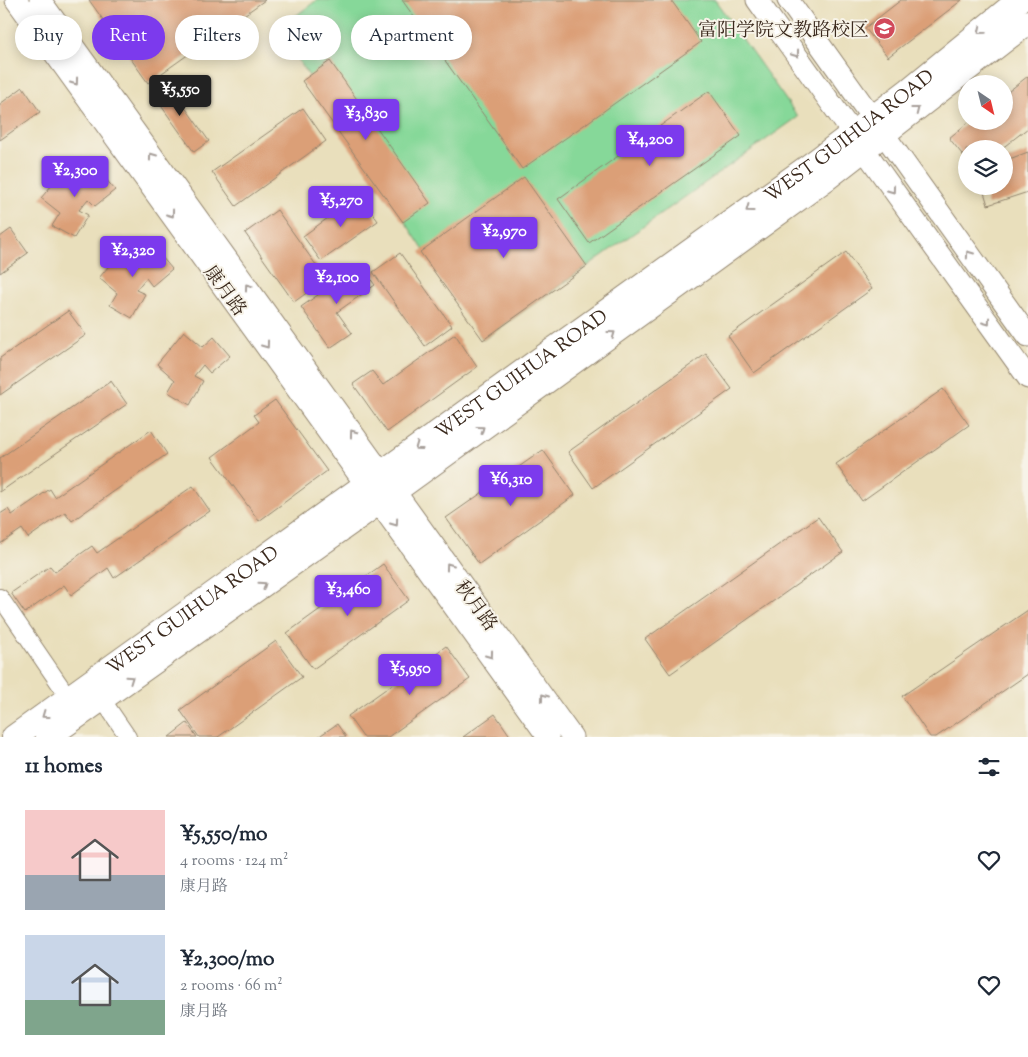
<!DOCTYPE html>
<html lang="en">
<head>
<meta charset="utf-8">
<style>
  :root { --surface:#fff; --page:#f2f2f3; --text:#1f2937; --muted:#747a83; --accent:#7c3aed }
  body { margin:0; font-family:"Sorts Mill Goudy","Noto Serif SC",serif; background:var(--page); color:var(--text); height:100vh; display:flex; flex-direction:column; font-size:19px; white-space:nowrap }
  * { box-sizing:border-box; margin:0 }
  p { font-size:16px; color:var(--muted) }
  .icon { flex:none; width:28px; height:28px; fill:none; stroke:currentColor; stroke-width:2; stroke-linecap:round; stroke-linejoin:round }
  .map { position:relative; height:737px; overflow:hidden }
  .drawer { display:flex; flex-direction:column; background:var(--surface); flex:1 }
  .drawer>* { flex:none }
  .hud { position:absolute; left:15px; top:15px; width:500px; height:45px; display:flex; gap:10px }
  .needle { width:32px; rotate:145deg }
  .buttons { position:absolute; left:958px; top:75px; display:grid; gap:10px }
  .buttons a { display:grid; place-items:center; width:55px; height:55px; border-radius:50%; background:var(--surface); box-shadow:0 2px 12px #0003; font-size:25px }
  .price { position:absolute; translate:-50% -42px; padding:0 11px; border-radius:5px; background:var(--accent); color:#fff; font-size:16px; line-height:32px; filter:drop-shadow(0 1px 2px #0008) }
  .price::after { content:''; position:absolute; left:50%; top:30px; width:15px; height:11px; margin-left:-8px; background:inherit; clip-path:polygon(0 0,100% 0,50% 100%) }
  .price.active { background:#222; color:#fff }
  ul { padding:0; list-style:none }
  li { display:flex; align-items:center; gap:15px; height:125px; padding:0 25px }
  li span { display:grid; place-items:center; flex:none; width:140px; height:100px; border-radius:0px; color:#555 }
  li>.icon { margin-inline-start:auto }
  span .icon { width:60px; height:60px; fill:#fffc; stroke-width:1 }
  li b { font-size:21px }
  h2 { display:flex; justify-content:space-between; align-items:center; height:60px; padding:0 25px; font-size:21px }
  .chip { padding:0 18px; border-radius:22px; background:var(--surface); box-shadow:0 2px 12px #0003; font-size:18px; line-height:45px }
  .chip.active { background:var(--accent); color:#fff }
  .map>svg:first-child { display:block }
</style>
</head>
<body>
<div class="map">
<svg width="1028" height="737" viewBox="0 0 1028 737">
  <rect width="100%" height="100%" fill="#f7f3e8"/>
  <filter id="ink" filterUnits="userSpaceOnUse"><feTurbulence type="fractalNoise" baseFrequency=".02" numOctaves="2"/><feDisplacementMap in="SourceGraphic" scale="10" xChannelSelector="R" yChannelSelector="G"/><feConvolveMatrix kernelMatrix="1 2 1 2 8 2 1 2 1" color-interpolation-filters="sRGB"/></filter>
  <filter id="wash" filterUnits="userSpaceOnUse"><feTurbulence type="fractalNoise" baseFrequency=".0096" numOctaves="4" result="noise"/><feDisplacementMap in="SourceGraphic" scale="20" xChannelSelector="R" yChannelSelector="G"/><feGaussianBlur stdDeviation="1.12" result="paint"/><feColorMatrix in="noise" values="0 0 0 0 0 0 0 0 0 0 0 0 0 0 0 0 0 1.4 0 .05"/><feComposite in="paint" operator="in"/></filter>
  <g filter="url(#wash)">
    <rect width="100%" height="100%" fill="#e9dfbc"/>
    <!-- garden -->
    <path fill="#86d899" stroke="#60815c" d="M317 0H715L798 117 483 340 278 29Z"/>
    <g id="blocks">
      <!-- building -->
      <path fill="#db9f77" d="M89 0H265L148 83Z
        M402 0H671L701 42 522 169Z
        M901 0H962L888 57 865 28Z
        M330 61 430 203 403 222 302 81Z
        M1028 76V128L1001 149H966V159L949 138 970 121H1004V95Z
        M167 82 209 141 194 152 152 93Z
        M23 87 40 112 0 140V104Z
        M709 91 741 136 589 243 558 199Z
        M303 108 326 141 236 206 212 172Z
        M1028 152V192L988 205 982 186H1004V161Z
        M69 165 88 180 99 171 115 190 95 206 88 199 79 210 88 215 74 238 52 226 60 213 41 198Z
        M524 177 587 266 483 340 420 252Z
        M360 195 378 221 321 261 303 236Z
        M277 210 326 279 294 302 245 233Z
        M11 229 28 253 0 273V237Z
        M127 244 145 260 156 250 172 269 152 286 146 278 136 290 145 294 132 318 110 305 117 293 99 278Z
        M846 252 872 289 754 373 728 336Z
        M400 253 452 326 425 346 373 272Z
        M360 265 375 285 337 312 352 333 330 348 301 307Z
        M68 311 86 335 0 395V358Z
        M184 331 203 347 214 337 230 356 210 373 203 365 194 376 203 381 190 405 168 392 175 380 157 364Z
        M455 334 477 367 387 432 353 384 372 371 383 385Z
        M706 354 732 389 593 488 568 452Z
        M111 381 127 404 0 492V458Z
        M943 389 969 425 862 501 836 464Z
        M275 400 327 471 259 521 212 457 259 422 254 415Z
        M151 430 167 454 72 521 65 512 28 538 22 529 0 544V514L8 509 12 515 50 489 55 497Z
        M543 450 575 495 479 564 446 518Z
        M193 486 210 511 114 578 108 568 71 595 64 585 25 613 11 593 50 566 55 572 92 546 97 553Z
        M818 517 843 552 670 674 645 639Z
        M383 564 409 600 313 669 287 633Z
        M1028 610V674L936 737H930L902 696Z
        M276 641 302 677 218 737H199L180 710Z
        M446 646 470 679 388 737H363L348 716Z
        M495 714 511 737H463Z
        M187 723 197 737H169Z
        M337 724 346 737H318Z"/>
    </g>
  </g>
  <g filter="url(#ink)">
    <use href="#blocks" fill-opacity="0" stroke="#92846d" stroke-width="1"/>
    <g fill="none" stroke-linecap="round" stroke-linejoin="round">
      <defs>
        <path id="minor" d="M0 597 69 698
          M102 699 128 737"/>
        <path id="tertiary" d="M16 0 548 737
          M40 0 572 737
          M757 0 1028 378
          M788 0 1028 336"/>
        <g id="secondary">
          <path id="s1" d="M14 737 816 161 909 90 1019 0"/>
          <path d="M48 737 395 491 827 178 1028 22"/>
        </g>
      </defs>
      <!-- minor casing -->
      <use href="#minor" stroke="#92846d" stroke-width="18"/>
      <!-- tertiary casing -->
      <use href="#tertiary" stroke="#92846d" stroke-width="23"/>
      <!-- secondary casing -->
      <use href="#secondary" stroke="#92846d" stroke-width="26"/>
      <!-- minor -->
      <use href="#minor" stroke="#fff" stroke-width="16"/>
      <!-- tertiary -->
      <use href="#tertiary" stroke="#fff" stroke-width="21"/>
      <!-- secondary -->
      <use href="#secondary" stroke="#fff" stroke-width="24"/>
    </g>
    <!-- one-way arrows -->
    <defs><path id="oneway-chevron" d="M-2-3.5L2.5 0L-2 3.5" fill="none" stroke-width="1.6" stroke-linecap="round" stroke-linejoin="round" transform="scale(1.25)"/></defs>
    <g stroke="#a79f9a">
      <use href="#oneway-chevron" transform="translate(981 31) rotate(141)"/>
      <use href="#oneway-chevron" transform="translate(796 54) rotate(54)"/>
      <use href="#oneway-chevron" transform="translate(75 82) rotate(54)"/>
      <use href="#oneway-chevron" transform="translate(916 110) rotate(-38)"/>
      <use href="#oneway-chevron" transform="translate(152 156) rotate(-126)"/>
      <use href="#oneway-chevron" transform="translate(892 190) rotate(54)"/>
      <use href="#oneway-chevron" transform="translate(749 209) rotate(144)"/>
      <use href="#oneway-chevron" transform="translate(171 214) rotate(54)"/>
      <use href="#oneway-chevron" transform="translate(969 254) rotate(-125)"/>
      <use href="#oneway-chevron" transform="translate(248 287) rotate(-126)"/>
      <use href="#oneway-chevron" transform="translate(987 322) rotate(54)"/>
      <use href="#oneway-chevron" transform="translate(612 334) rotate(-36)"/>
      <use href="#oneway-chevron" transform="translate(266 345) rotate(54)"/>
      <use href="#oneway-chevron" transform="translate(481 429) rotate(-36)"/>
      <use href="#oneway-chevron" transform="translate(353 433) rotate(-126)"/>
      <use href="#oneway-chevron" transform="translate(418 447) rotate(144)"/>
      <use href="#oneway-chevron" transform="translate(395 523) rotate(55)"/>
      <use href="#oneway-chevron" transform="translate(449 566) rotate(-126)"/>
      <use href="#oneway-chevron" transform="translate(263 585) rotate(-35)"/>
      <use href="#oneway-chevron" transform="translate(490 655) rotate(54)"/>
      <use href="#oneway-chevron" transform="translate(130 679) rotate(-35)"/>
      <use href="#oneway-chevron" transform="translate(544 697) rotate(-126)"/>
      <use href="#oneway-chevron" transform="translate(45 715) rotate(144)"/>
    </g>
  </g>
  <!-- icons -->
  <defs>
    <symbol id="school-disc" viewBox="-11 -11 22 22"><circle r="9.5" fill="#d1495b" stroke="#f7f3e8"/><path d="M0-5L7-2L0 1L-7-2ZM-4 1L0 2.5L4 1V4Q0 6-4 4Z" fill="#fff"/></symbol>
  </defs>
  <g fill-rule="evenodd">
    <use href="#school-disc" x="872" y="16" width="25" height="25"/>
  </g>
  <g text-anchor="middle" stroke-width="4" stroke-linejoin="round" paint-order="stroke">
    <!-- poi labels -->
    <g font-size="19" fill="#3b2a1e" stroke="#f7f3e8" text-anchor="end">
      <text x="869" y="36">富阳学院文教路校区</text>
    </g>
    <!-- street labels -->
    <g font-size="19" fill="#3b2a1e" stroke="#f7f3e8">
      <text dy="7" stroke="none"><textPath href="#s1" startOffset="1029">WEST GUIHUA ROAD</textPath></text>
      <text transform="translate(226 290) rotate(54)" y="7">康月路</text>
      <text dy="7" stroke="none"><textPath href="#s1" startOffset="624">WEST GUIHUA ROAD</textPath></text>
      <text transform="translate(477 605) rotate(54)" y="7">秋月路</text>
      <text dy="7" stroke="none"><textPath href="#s1" startOffset="219">WEST GUIHUA ROAD</textPath></text>
    </g>
  </g>
</svg>
<div class="buttons">
<a><svg class="needle" viewBox="-14 -14 28 28"><path d="M0-13l5 13h-10z" fill="#e53935"/><path d="M0 13l5-13h-10z" fill="#747a83"/></svg></a>
<a><svg class="icon" aria-label="layers" viewBox="0 0 24 24"><path d="M12 4l9 5-9 5-9-5zM3 14l9 5 9-5"/></svg></a>
</div>
<b class="price active" style="left:180px;top:117px">¥5,550</b>
<b class="price" style="left:366px;top:141px">¥3,830</b>
<b class="price" style="left:650px;top:167px">¥4,200</b>
<b class="price" style="left:75px;top:198px">¥2,300</b>
<b class="price" style="left:341px;top:228px">¥5,270</b>
<b class="price" style="left:504px;top:259px">¥2,970</b>
<b class="price" style="left:133px;top:278px">¥2,320</b>
<b class="price" style="left:337px;top:305px">¥2,100</b>
<b class="price" style="left:511px;top:507px">¥6,310</b>
<b class="price" style="left:348px;top:617px">¥3,460</b>
<b class="price" style="left:410px;top:696px">¥5,950</b>
<div class="hud">
<a class="chip">Buy</a>
<a class="chip active">Rent</a>
<a class="chip">Filters</a>
<a class="chip">New</a>
<a class="chip">Apartment</a>
</div>
</div>
<section class="drawer">
<h2>11 homes<svg class="icon" aria-label="filters" viewBox="0 0 24 24"><path d="M4 7h16M4 17h16"/><circle cx="9" cy="7" r="2"/><circle cx="15" cy="17" r="2"/></svg></h2>
<ul>
<li><span style="background:linear-gradient(#f6c9c9 65%,#9aa5b1 0)"><svg class="icon" aria-label="home" viewBox="0 0 24 24"><path d="M3 11l9-7 9 7M6 9v11h12V9"/></svg></span><div><b>¥5,550/mo</b><p>4 rooms · 124 m²</p><p>康月路</p></div><svg class="icon" aria-label="heart" viewBox="0 0 24 24"><path d="M12 20l-8-8c-3-5 5-10 8-4 3-6 11-1 8 4z"/></svg></li>
<li><span style="background:linear-gradient(#c9d6e8 65%,#7fa58c 0)"><svg class="icon" aria-label="home" viewBox="0 0 24 24"><path d="M3 11l9-7 9 7M6 9v11h12V9"/></svg></span><div><b>¥2,300/mo</b><p>2 rooms · 66 m²</p><p>康月路</p></div><svg class="icon" aria-label="heart" viewBox="0 0 24 24"><path d="M12 20l-8-8c-3-5 5-10 8-4 3-6 11-1 8 4z"/></svg></li>
</ul>
</section>
</body>
</html>
